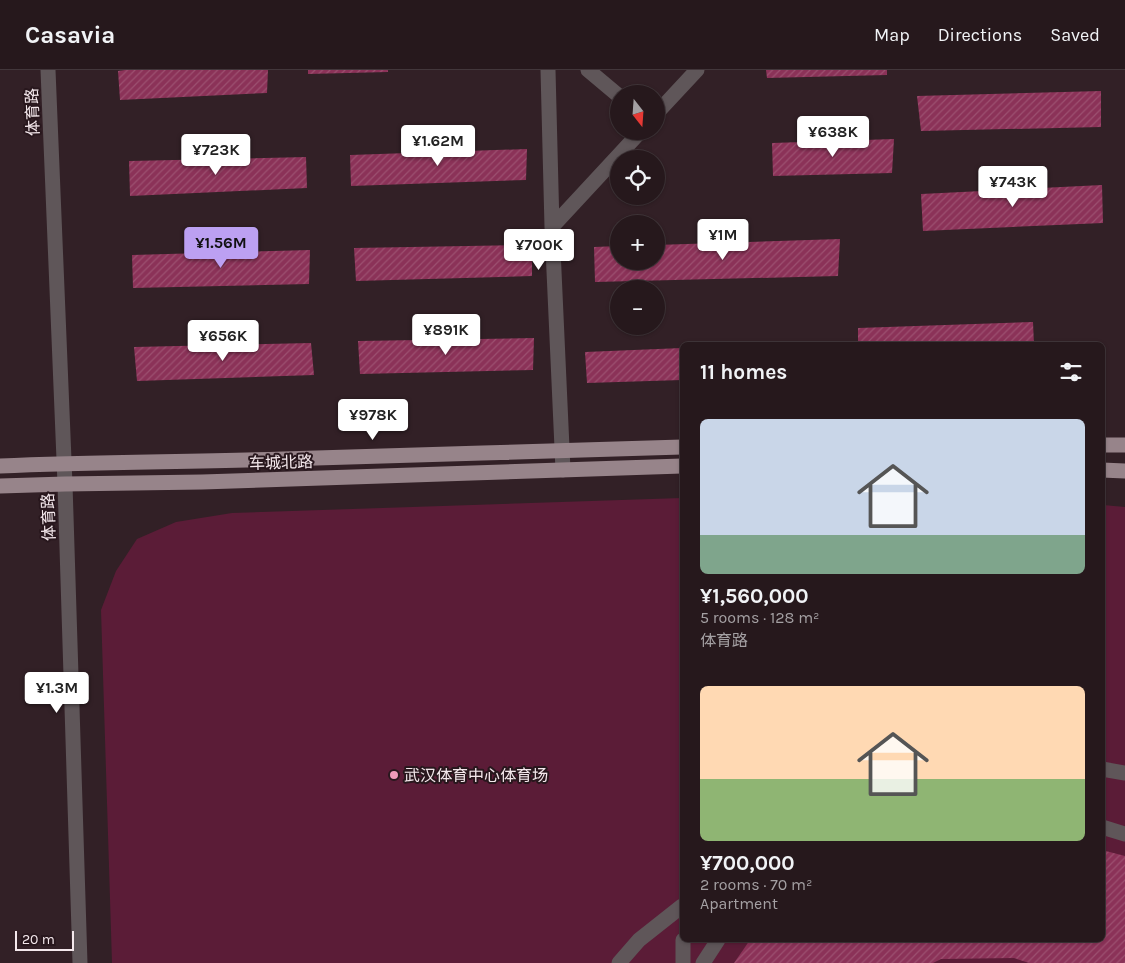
<!DOCTYPE html>
<html lang="en">
<head>
<meta charset="utf-8">
<style>
  :root { --surface:#26181c; --page:#322529; --text:#f1f3f6; --muted:#a4a0a3; --line:#42373b; --accent:#bca0f2 }
  body { margin:0; font-family:Karla,"Noto Sans SC",sans-serif; background:var(--page); color:var(--text); height:100vh; display:flex; flex-direction:column; font-size:19px; white-space:nowrap }
  * { box-sizing:border-box; margin:0 }
  p { font-size:16px; color:var(--muted) }
  .icon { flex:none; width:28px; height:28px; fill:none; stroke:currentColor; stroke-width:2; stroke-linecap:round; stroke-linejoin:round }
  .map { position:relative; flex:1; overflow:hidden }
  .panel { position:absolute; left:680px; top:272px; width:425px; height:600px; display:flex; flex-direction:column; background:var(--surface); border-radius:8px; box-shadow:0 1px 4px #0004,0 0 0 1px var(--line) }
  .panel>* { flex:none }
  .needle { width:32px; rotate:163deg }
  .fabs { position:absolute; left:610px; top:15px; display:grid; gap:10px }
  .fabs a { display:grid; place-items:center; width:55px; height:55px; border-radius:50%; background:var(--surface); box-shadow:0 1px 4px #0004,0 0 0 1px var(--line); font-size:25px }
  .scale { position:absolute; left:15px; bottom:12px; width:59px; box-sizing:border-box; padding-left:5px; border:2px solid #f4e8ec; border-top:0; font-size:14px; line-height:18px; white-space:nowrap; color:#f4e8ec; -webkit-text-stroke:4px #28171d; paint-order:stroke }
  .price { position:absolute; translate:-50% -42px; padding:0 11px; border-radius:5px; background:#fff; color:#222; font-size:16px; line-height:32px; filter:drop-shadow(0 1px 2px #0008) }
  .price::after { content:''; position:absolute; left:50%; top:30px; width:15px; height:11px; margin-left:-8px; background:inherit; clip-path:polygon(0 0,100% 0,50% 100%) }
  .price.on { background:var(--accent); color:#111 }
  ul { padding:0; list-style:none }
  li { display:grid; align-content:center; gap:10px; height:265px; padding:0 20px }
  li span { display:grid; place-items:center; height:155px; border-radius:8px; color:#555 }
  li>.icon { margin-inline-start:auto }
  span .icon { width:90px; height:90px; fill:#fffc; stroke-width:1 }
  li b { font-size:21px }
  h2 { display:flex; justify-content:space-between; align-items:center; height:60px; padding:0 20px; font-size:21px }
  header { display:flex; align-items:center; gap:30px; box-sizing:border-box; height:70px; padding:0 25px; background:var(--surface); border-bottom:1px solid var(--line) }
  header strong { font-size:24px }
  nav { display:flex; gap:28px; margin-inline-start:auto; font-size:18px }
  .map>svg:first-child { display:block }
</style>
</head>
<body>
<header>
<strong>Casavia</strong>
<nav><a>Map</a><a>Directions</a><a>Saved</a></nav>
</header>
<div class="map">
<svg width="1125" height="893" viewBox="0 0 1125 893">
  <defs>
    <pattern id="building-hatch" width="6" height="6" patternUnits="userSpaceOnUse" patternTransform="scale(1.25)"><rect width="6" height="6" fill="#8b3258"/><path d="M-1 1l2-2M0 6l6-6M5 7l2-2" fill="none" stroke="#9c5070"/></pattern>
  </defs>
  <rect width="100%" height="100%" fill="#322026"/>
  <!-- pitch -->
  <path fill="#5b1c37" d="M682 428V870H1102L1103 435 1125 437V893H112L101 540 116 501 137 469 176 452 232 443Z"/>
  <!-- building -->
  <path fill="url(#building-hatch)" d="M125 0H268L267 23 120 30 118 1Z
    M308 0H388V2L308 4Z
    M766 0H887V5L767 8Z
    M1101 21V57L921 61 917 26Z
    M894 69 892 103 773 106 772 73Z
    M527 79 526 110 351 116 350 85Z
    M306 87 307 118 130 126 129 91Z
    M1102 115 1103 153 923 161 921 124Z
    M840 169 838 206 595 212 594 177 619 176V191H656V175Z
    M532 175V206L356 211 354 178Z
    M310 180 309 214 133 218 132 185Z
    M1033 252 1034 275H858V258Z
    M534 268 533 300 360 304 358 271Z
    M814 272V275H784V273Z
    M311 273 314 305 137 311 134 277Z
    M682 278V310L587 313 585 282Z
    M1102 780 1125 786V893H1029L1014 888 941 889 933 893H734L750 870H1102Z"/>
  <g fill="none" stroke-linecap="round" stroke-linejoin="round">
    <!-- minor -->
    <path stroke="#5f5659" stroke-width="15" d="M48 0 65 414 80 893
      M548 0 552 157 563 400
      M588 0 619 26
      M656 44 697 0
      M552 157 641 61
      M1102 699 1125 703
      M1102 757 1125 764
      M683 870V893
      M619 893 639 870 682 836
      M703 893 718 870"/>
    <!-- major -->
    <path stroke="#97848a" stroke-width="15" d="M1102 375H1125
      M0 396C94 392 189 392 283 389 416 386 549 380 682 377
      M1102 400 1125 401
      M0 416 65 414 202 412 682 396"/>
  </g>
  <!-- markers -->
  <circle fill="#ef9ab9" stroke="#28171d" stroke-width="2" cx="394" cy="705" r="5"/>
  <g text-anchor="middle" stroke-width="4" stroke-linejoin="round" paint-order="stroke">
    <!-- street labels -->
    <g font-size="16" fill="#f4e8ec" stroke="#28171d">
      <text transform="translate(32 42) rotate(-92)" y="6">体育路</text>
      <text transform="translate(281 392) rotate(-2)" y="6">车城北路</text>
      <text transform="translate(48 447) rotate(-92)" y="6">体育路</text>
    </g>
    <!-- poi labels -->
    <g font-size="16" fill="#f4e8ec" stroke="#28171d" text-anchor="start">
      <text x="404" y="711">武汉体育中心体育场</text>
    </g>
  </g>
</svg>
<div class="fabs">
<a><svg class="needle" viewBox="-14 -14 28 28"><path d="M0-13l5 13h-10z" fill="#e53935"/><path d="M0 13l5-13h-10z" fill="#a4a0a3"/></svg></a>
<a><svg class="icon" aria-label="locate" viewBox="0 0 24 24"><circle cx="12" cy="12" r="6"/><path d="M12 2v4M12 18v4M2 12h4M18 12h4"/></svg></a>
<a>+</a>
<a>−</a>
</div>
<div class="scale">20 m</div>
<b class="price" style="left:833px;top:88px">¥638K</b>
<b class="price" style="left:438px;top:97px">¥1.62M</b>
<b class="price" style="left:216px;top:106px">¥723K</b>
<b class="price" style="left:1013px;top:138px">¥743K</b>
<b class="price" style="left:723px;top:191px">¥1M</b>
<b class="price on" style="left:221px;top:199px">¥1.56M</b>
<b class="price" style="left:539px;top:201px">¥700K</b>
<b class="price" style="left:446px;top:286px">¥891K</b>
<b class="price" style="left:223px;top:292px">¥656K</b>
<b class="price" style="left:373px;top:371px">¥978K</b>
<b class="price" style="left:57px;top:644px">¥1.3M</b>
<section class="panel">
<h2>11 homes<svg class="icon" aria-label="filters" viewBox="0 0 24 24"><path d="M4 7h16M4 17h16"/><circle cx="9" cy="7" r="2"/><circle cx="15" cy="17" r="2"/></svg></h2>
<ul>
<li><span style="background:linear-gradient(#c9d6e8 75%,#7fa58c 0)"><svg class="icon" aria-label="home" viewBox="0 0 24 24"><path d="M3 11l9-7 9 7M6 9v11h12V9"/></svg></span><div><b>¥1,560,000</b><p>5 rooms · 128 m²</p><p>体育路</p></div></li>
<li><span style="background:linear-gradient(#ffd9b3 60%,#8fb573 0)"><svg class="icon" aria-label="home" viewBox="0 0 24 24"><path d="M3 11l9-7 9 7M6 9v11h12V9"/></svg></span><div><b>¥700,000</b><p>2 rooms · 70 m²</p><p>Apartment</p></div></li>
</ul>
</section>
</div>
</body>
</html>
